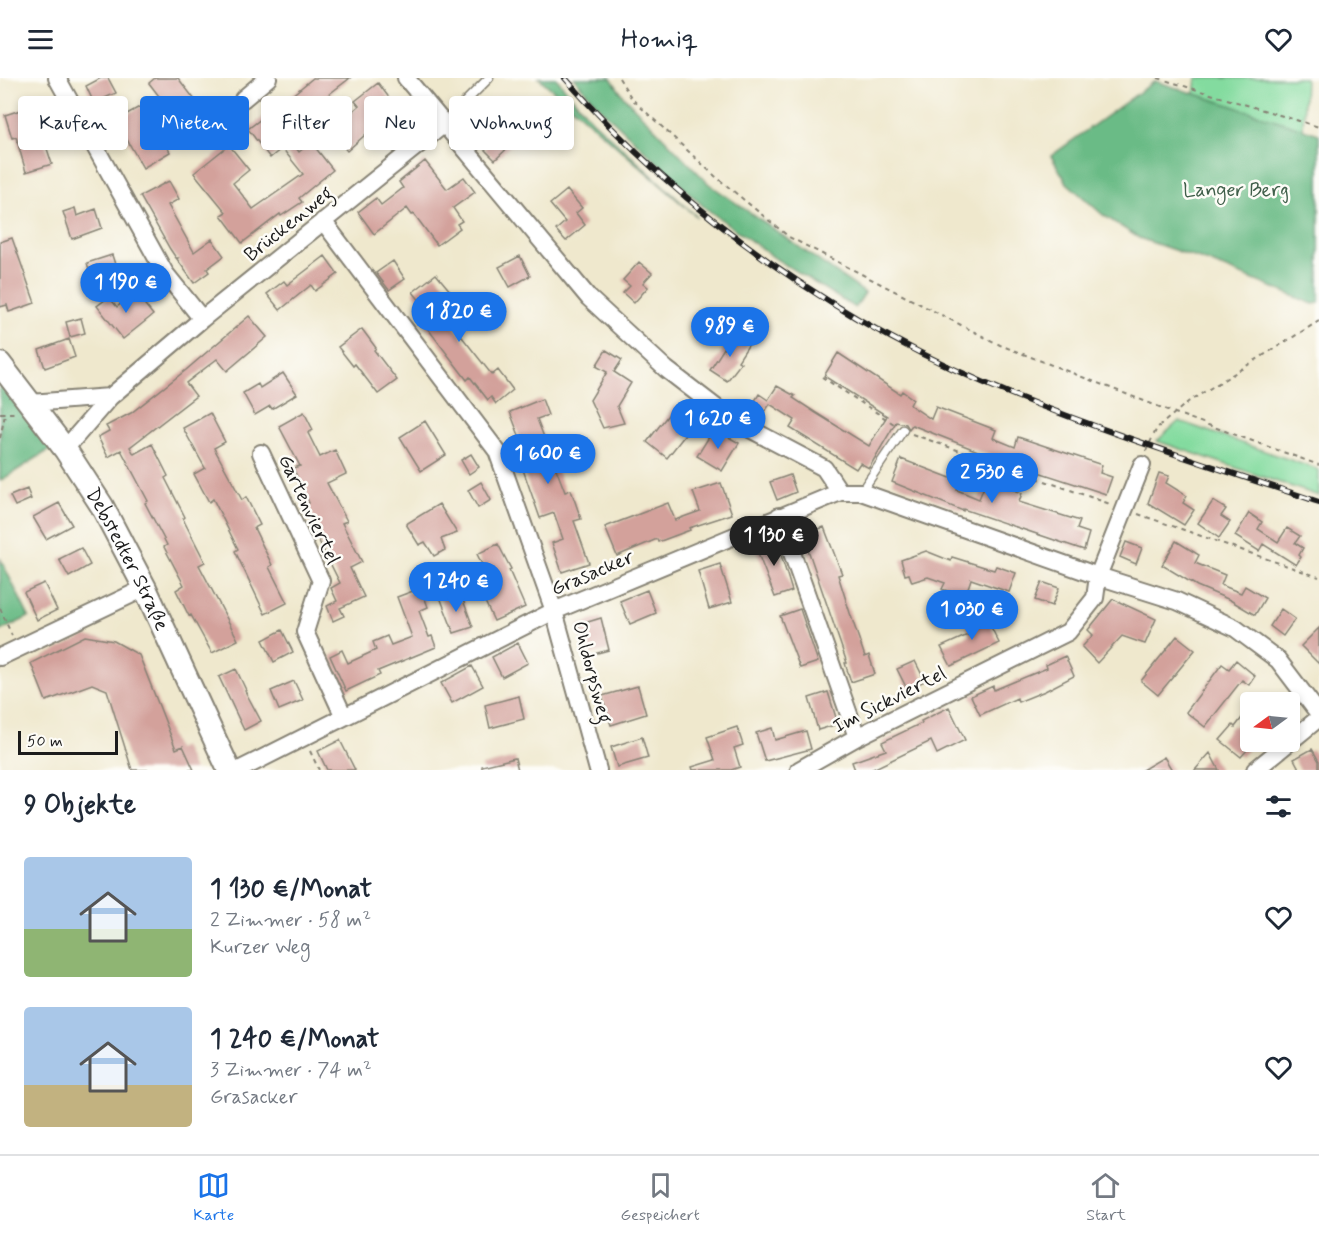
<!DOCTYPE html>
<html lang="de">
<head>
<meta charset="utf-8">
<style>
  :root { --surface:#fff; --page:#f6f6f7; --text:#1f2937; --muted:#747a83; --line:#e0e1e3; --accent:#1a73e8 }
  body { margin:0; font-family:Mynerve,sans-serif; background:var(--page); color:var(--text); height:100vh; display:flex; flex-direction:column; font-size:22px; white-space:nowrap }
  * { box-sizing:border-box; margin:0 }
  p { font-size:20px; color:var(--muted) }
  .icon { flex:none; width:33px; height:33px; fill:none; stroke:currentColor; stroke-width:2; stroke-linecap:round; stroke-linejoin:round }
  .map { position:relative; height:692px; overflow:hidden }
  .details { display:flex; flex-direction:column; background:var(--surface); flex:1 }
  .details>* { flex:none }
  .hud { position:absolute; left:18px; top:18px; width:600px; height:54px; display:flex; gap:12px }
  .needle { width:39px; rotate:255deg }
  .tools { position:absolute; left:1240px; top:614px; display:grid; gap:12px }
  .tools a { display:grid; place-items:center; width:60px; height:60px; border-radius:6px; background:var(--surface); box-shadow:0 3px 9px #0003; font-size:30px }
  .scale { position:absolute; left:18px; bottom:15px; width:100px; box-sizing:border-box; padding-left:6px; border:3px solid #1c1c1c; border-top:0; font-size:16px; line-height:21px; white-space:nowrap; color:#1c1c1c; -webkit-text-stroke:4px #fdfcf7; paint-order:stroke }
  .price { position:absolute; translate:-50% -51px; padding:0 14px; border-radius:21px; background:var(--accent); color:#fff; font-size:20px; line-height:39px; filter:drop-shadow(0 2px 3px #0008) }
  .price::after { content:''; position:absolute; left:50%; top:36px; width:18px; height:14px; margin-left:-9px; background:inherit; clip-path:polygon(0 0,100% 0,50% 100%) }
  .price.current { background:#222; color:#fff }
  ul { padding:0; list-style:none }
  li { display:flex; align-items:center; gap:18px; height:150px; padding:0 24px }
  li span { display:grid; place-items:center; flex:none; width:168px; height:120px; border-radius:6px; color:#555 }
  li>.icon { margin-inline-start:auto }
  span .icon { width:72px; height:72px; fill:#fffc; stroke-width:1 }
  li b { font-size:26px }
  h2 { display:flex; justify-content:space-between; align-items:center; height:72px; padding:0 24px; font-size:26px }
  .tag { padding:0 21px; border-radius:6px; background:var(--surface); box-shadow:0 3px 9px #0003; font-size:21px; line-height:54px }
  .tag.current { background:var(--accent); color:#fff }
  header { display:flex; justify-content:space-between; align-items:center; height:78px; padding:0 24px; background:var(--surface); font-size:27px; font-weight:600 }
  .tabs { display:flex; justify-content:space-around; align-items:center; height:84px; border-top:2px solid var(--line); background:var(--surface); font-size:16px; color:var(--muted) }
  .tabs a { display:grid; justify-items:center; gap:3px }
  .tabs .current { color:var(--accent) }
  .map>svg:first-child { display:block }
</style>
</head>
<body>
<header><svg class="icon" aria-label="menu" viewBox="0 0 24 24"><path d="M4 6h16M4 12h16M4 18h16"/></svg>Homiq<svg class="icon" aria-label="heart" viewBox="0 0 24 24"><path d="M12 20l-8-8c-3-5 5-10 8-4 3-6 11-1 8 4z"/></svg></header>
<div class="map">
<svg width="1319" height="692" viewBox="0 0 1319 692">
  <rect width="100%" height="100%" fill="#fdfcf7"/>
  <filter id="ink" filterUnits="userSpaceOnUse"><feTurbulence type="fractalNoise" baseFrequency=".0167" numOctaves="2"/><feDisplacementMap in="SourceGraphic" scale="12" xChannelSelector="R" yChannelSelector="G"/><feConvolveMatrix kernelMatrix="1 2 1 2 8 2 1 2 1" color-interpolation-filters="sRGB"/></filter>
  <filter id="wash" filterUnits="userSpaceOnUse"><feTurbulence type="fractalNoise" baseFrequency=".008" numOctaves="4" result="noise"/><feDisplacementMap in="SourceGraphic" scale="24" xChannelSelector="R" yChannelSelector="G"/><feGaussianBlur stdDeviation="1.35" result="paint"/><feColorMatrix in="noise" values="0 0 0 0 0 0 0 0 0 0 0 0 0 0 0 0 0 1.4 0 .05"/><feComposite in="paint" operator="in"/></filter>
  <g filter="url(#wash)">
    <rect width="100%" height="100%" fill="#efe8cd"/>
    <!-- green -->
    <path fill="#83db9f" stroke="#507c5e" stroke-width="1.5" d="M1196 0H1305L1303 52 1194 17Z
      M1179 343 1319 392V418L1157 363Z"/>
    <!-- forest -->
    <path fill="#6abb86" stroke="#436c51" stroke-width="1.5" d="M539 0H556L591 41 697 139Z
      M574 0H611L623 18 709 106 865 215 855 230 776 181 704 129 600 30Z
      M1155 3 1319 56V225L1313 226 1209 184 1139 160 1103 137 1067 105 1051 78Z
      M0 306 51 371 0 403Z
      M0 480 29 539 0 553Z"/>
    <g id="blocks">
      <!-- building -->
      <path fill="#d3a19b" d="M101 0H108L116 15 94 25 86 8Z
        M155 0H178L199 27 178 43 149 5Z
        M313 0H350L328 17 330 19 301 43 285 23Z
        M378 5 400 34 390 41 399 53 385 64 374 49 347 73 330 53 359 28 355 23Z
        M498 25 515 42 506 52 516 62 495 82 484 71 493 62 477 46Z
        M143 27 170 74 143 90 116 42Z
        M33 28 52 86 26 94 16 59 12 60 5 37Z
        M270 34 299 74 311 64 333 92 299 120 302 124 281 138 280 136 242 165 221 137 226 134 194 95 229 67 249 92 233 105 253 131 303 96 282 70 270 80 248 51Z
        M425 83 447 111 464 99 475 114 453 130 462 143 457 146 460 150 437 167 414 136 412 137 407 130 374 156 358 134 376 120 381 127 403 110 399 104Z
        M169 103 179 121 168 127 194 174 212 161 224 178 207 191 209 194 194 205 177 181 178 180H176L170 171 140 118Z
        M567 112 582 130 576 135 585 147 566 163 556 152 565 144 550 126Z
        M75 130 77 138 96 131 102 150 72 161 63 134Z
        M12 160 35 225 9 234 7 227 0 229V164Z
        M112 177 119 199 94 207 87 185Z
        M325 178 338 196 315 213 311 207 280 232 267 216 284 203 287 207Z
        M520 178 530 198 510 209 499 189Z
        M393 183 405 201 389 212 376 195Z
        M639 184 652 195 643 205 648 209 634 225 623 215 630 208 623 202Z
        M436 196 451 214 436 226 492 297 498 292 513 312 496 326 491 319 488 322 470 299 467 302 425 247 434 240 413 214Z
        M135 214 153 237 123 261 97 228 109 219 117 229Z
        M249 238 267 259 227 293 217 281 186 305 196 318 130 369 134 376 152 366 168 398 165 400 185 439 183 441 205 484 199 487 238 562 212 575 191 537 189 538 176 512 184 507 164 469 167 467 145 425 148 423 121 372 108 379 98 359 109 353 106 348 131 335 186 292Z
        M81 240 85 255 70 259 66 244Z
        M362 251 376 270 374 272 397 302 378 316 355 286 353 288 338 269Z
        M733 256 749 266 738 283 741 285 727 303 710 292Z
        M69 261 75 279 45 290 39 272Z
        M606 272 622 282 614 294 631 305 617 328 624 345 603 350 590 322 607 294 596 288Z
        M838 275 900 316 902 313 913 321 910 327 931 341 936 329 996 352 993 360 1015 369 1018 359 1102 387 1100 395 1112 399 1106 416 998 381 912 347 909 351 906 346 896 344 869 390 860 385 856 391 790 350 795 342 770 326 764 335 752 328 759 316 768 322 777 308 795 318 793 320 816 335 869 368 887 338 824 298Z
        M283 295 297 316 272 331 270 328 255 337 243 315 258 306 260 310Z
        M542 321 548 337 537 341 565 414 571 412 581 441 574 443 589 485 562 494 552 465 563 461 554 435 540 440 513 363 520 360 510 334Z
        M675 328 695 344 667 380 647 364Z
        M304 334 313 352 308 355 320 379 335 372 346 396 327 405 347 443 342 445 362 484 350 490 364 519 340 530 344 538 333 543 327 528 337 523 331 510 340 505 302 429 309 425 293 390 300 388 279 348Z
        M210 335 225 364 214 370 242 422 246 419 260 447 254 450 272 487 269 489 287 525 265 536 235 473 238 471 213 421 209 424 194 396 205 390 183 350Z
        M425 343 446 377 421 393 400 359Z
        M714 351 739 365 722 393 697 378Z
        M471 376 479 389 469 396 461 382Z
        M901 381 961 404 957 412 979 421 987 401 1022 415 1019 424 1080 443 1077 451 1089 455 1084 472 963 431V433L892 404Z
        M1159 395 1169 398 1166 405 1187 418 1183 425 1194 432 1184 447 1148 425Z
        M790 397 796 414 777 422 770 404Z
        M481 404 491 422 478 430 468 412Z
        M721 405 732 436 689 450 690 452 658 464 657 461 617 478 605 449 668 425 675 442 700 433 693 414Z
        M27 411 31 421 15 428 10 418Z
        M1213 423 1226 431 1221 438 1230 444 1219 460 1198 445Z
        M59 425 72 447 46 461 33 439Z
        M439 426 457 455 441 461 445 472 434 478 425 464 419 467 406 446Z
        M1249 435 1262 444 1258 451 1278 464 1287 450 1300 458 1295 465 1303 470 1299 477 1301 479 1296 487 1263 466 1259 473 1235 458Z
        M824 449 842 496 838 497 850 535 865 579 869 577 875 596 851 604 845 585H847L803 457Z
        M776 461 792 513 775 519 755 468Z
        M1176 463 1199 477 1195 485 1225 497 1221 507 1241 515 1245 508 1265 520 1255 537 1230 522 1197 508 1162 487Z
        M1126 464 1142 470 1136 486 1120 479Z
        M498 466 511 491 509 492 525 529 494 543 482 517 494 511 477 476Z
        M81 470 90 487 69 499 59 481Z
        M926 473 951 483 952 479 994 492 996 488 1016 495 1009 514 971 501 965 519 942 511 945 505 928 499 912 504 909 496 905 497 901 482Z
        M720 486 732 524 709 531 698 493Z
        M1042 504 1059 510 1052 528 1035 522Z
        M44 505 57 532 37 542 24 514Z
        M421 510 428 529 419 533 429 559 432 558 436 569 378 593 380 597 346 613 330 578 342 572 348 585 376 572 373 564 387 558 391 567 412 559 397 519Z
        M647 512 656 535 630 546 620 523Z
        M452 515 456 524 463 522 473 549 454 555 440 519Z
        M1113 521 1156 541 1145 566 1122 558 1097 585 1082 569 1093 557 1088 552Z
        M800 531 818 584 800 590 780 538Z
        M1281 531 1295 541 1283 558 1270 548Z
        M988 536 994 548 991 549 999 565 951 588 941 569 970 556 966 547Z
        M601 540 609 572 586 578 578 547Z
        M1319 550V586L1301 568Z
        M282 552 293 574 274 584 263 562Z
        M85 558 114 563 139 577 176 671 183 668 194 692H132L107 612 92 606 46 623 31 585Z
        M1177 558 1195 572 1158 617 1141 603Z
        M518 565 528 585 502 599 492 579Z
        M1065 578 1074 598 1045 613 1018 624 1017 620 980 637 971 618 993 608 994 612 1047 590 1046 587Z
        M1236 582 1255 598 1249 607 1242 602 1205 649 1186 634 1222 586 1229 591Z
        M915 583 925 603 907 611 897 591Z
        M472 588 483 608 452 625 441 605Z
        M236 591 246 612 245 613 261 643 244 652 219 599Z
        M294 603 303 622 279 632 271 613Z
        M638 608 646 636 611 647 602 618Z
        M828 614 838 646 818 652 809 620Z
        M519 618 524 641 490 650 485 627Z
        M1251 628V663L1254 664 1241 679 1220 662 1233 647 1235 649Z
        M949 629 965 662 937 676 931 663 871 692H855L852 684 886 672 882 664 922 645 921 643Z
        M737 649 743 667 734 670 740 689 731 692H693L692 689 715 682 707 659Z
        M772 650 775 662 806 653 811 671 765 683 756 655Z
        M642 659 648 680 617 689 611 669Z
        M340 662 355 692H327L318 673Z
        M1312 671 1319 683V692H1300L1294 681Z
        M1210 675 1219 692H1195Z
        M1164 679 1172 692H1142Z
        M515 680 518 692H482V688Z"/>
    </g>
  </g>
  <g filter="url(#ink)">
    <use href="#blocks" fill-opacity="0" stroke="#868274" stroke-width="1.5"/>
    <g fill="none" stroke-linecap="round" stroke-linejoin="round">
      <defs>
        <path id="service" d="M443 46 489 0
          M861 414 903 352"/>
        <path id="minor" d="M57 0 165 195 202 241
          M406 0 589 220 666 291 731 341 824 390 840 414
          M243 21 268 0
          M323 143 497 373 554 533 598 692
          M30 325 110 319
          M65 371 110 319 202 241 443 47
          M261 375 321 503 305 554 344 639
          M779 438 857 659
          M0 579 145 510
          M239 692 554 533 840 414H861L1098 498 1177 523 1235 550 1278 582 1319 636
          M799 692 857 659 1068 554 1095 520 1098 498 1142 387
          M1255 692 1319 640"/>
        <g id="secondary">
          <path id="s1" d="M0 286 65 371 102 428 145 510 229 692"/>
        </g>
      </defs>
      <!-- service casing -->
      <use href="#service" stroke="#868274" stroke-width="11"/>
      <!-- minor casing -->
      <use href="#minor" stroke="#868274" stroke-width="20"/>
      <!-- secondary casing -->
      <use href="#secondary" stroke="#868274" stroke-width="26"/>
      <!-- path -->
      <path stroke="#868274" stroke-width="2" stroke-dasharray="4.5 4.5" stroke-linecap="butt" d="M619 0 632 21 715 98 789 159 1000 267 1175 335 1319 387
        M1158 0 1319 49
        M822 299 894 346
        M0 335H16
        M912 356 1011 391 1008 397
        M0 360 5 337
        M1146 373 1157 350 1188 324 1319 243
        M1011 391 1110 426
        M1138 436 1319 499
        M0 530 12 558
        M310 673 319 692"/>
      <!-- service -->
      <use href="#service" stroke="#fff" stroke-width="8"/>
      <!-- minor -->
      <use href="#minor" stroke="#fff" stroke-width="16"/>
      <!-- secondary -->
      <use href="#secondary" stroke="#fff" stroke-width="22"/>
      <defs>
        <path id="rail" d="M565 0C687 139 843 249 1016 318 1115 358 1218 390 1319 424"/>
      </defs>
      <!-- rail casing -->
      <use href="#rail" stroke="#1c1c1c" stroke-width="6"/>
      <!-- rail -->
      <use href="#rail" stroke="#fdfcf7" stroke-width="4" stroke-dasharray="11" stroke-linecap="butt"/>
    </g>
  </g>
  <g text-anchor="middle" stroke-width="5" stroke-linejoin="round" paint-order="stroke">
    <!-- park labels -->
    <g font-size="20" fill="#405f4a" stroke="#fdfcf7">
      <text x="1236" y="118">Langer Berg</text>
    </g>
    <!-- street labels -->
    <g font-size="20" fill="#1c1c1c" stroke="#fdfcf7">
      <text transform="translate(288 145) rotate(-39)" y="7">Brückenweg</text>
      <text transform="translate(310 431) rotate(65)" y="7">Gartenviertel</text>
      <text dy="7" stroke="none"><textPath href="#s1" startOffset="234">Debstedter Straße</textPath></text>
      <text transform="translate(592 494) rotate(-23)" y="7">Grasacker</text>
      <text transform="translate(593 594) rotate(75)" y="7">Ohldorpsweg</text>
      <text transform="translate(889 621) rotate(-27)" y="7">Im Sickviertel</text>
    </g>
  </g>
</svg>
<div class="tools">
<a><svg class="needle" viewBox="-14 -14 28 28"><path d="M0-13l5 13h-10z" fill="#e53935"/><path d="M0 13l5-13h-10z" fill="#747a83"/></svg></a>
</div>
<div class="scale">50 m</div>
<b class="price" style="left:126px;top:236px">1 190 €</b>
<b class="price" style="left:459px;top:265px">1 820 €</b>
<b class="price" style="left:730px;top:280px">989 €</b>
<b class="price" style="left:718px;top:372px">1 620 €</b>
<b class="price" style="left:548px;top:407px">1 600 €</b>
<b class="price" style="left:992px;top:426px">2 530 €</b>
<b class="price current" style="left:774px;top:489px">1 130 €</b>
<b class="price" style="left:456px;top:535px">1 240 €</b>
<b class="price" style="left:972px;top:563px">1 030 €</b>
<div class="hud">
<a class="tag">Kaufen</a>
<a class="tag current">Mieten</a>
<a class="tag">Filter</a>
<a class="tag">Neu</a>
<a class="tag">Wohnung</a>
</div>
</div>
<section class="details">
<h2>9 Objekte<svg class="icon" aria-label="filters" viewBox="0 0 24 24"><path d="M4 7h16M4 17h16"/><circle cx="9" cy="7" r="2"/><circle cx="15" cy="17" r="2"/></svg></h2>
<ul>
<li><span style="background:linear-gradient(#a9c7e8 60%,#8fb573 0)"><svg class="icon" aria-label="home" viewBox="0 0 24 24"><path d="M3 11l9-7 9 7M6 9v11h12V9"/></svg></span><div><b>1 130 €/Monat</b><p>2 Zimmer · 58 m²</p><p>Kurzer Weg</p></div><svg class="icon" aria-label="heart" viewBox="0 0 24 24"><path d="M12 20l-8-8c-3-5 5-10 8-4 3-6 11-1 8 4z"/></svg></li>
<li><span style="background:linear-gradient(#a9c7e8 65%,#c2b280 0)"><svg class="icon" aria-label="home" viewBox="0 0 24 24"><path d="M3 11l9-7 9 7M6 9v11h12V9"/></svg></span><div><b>1 240 €/Monat</b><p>3 Zimmer · 74 m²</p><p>Grasacker</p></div><svg class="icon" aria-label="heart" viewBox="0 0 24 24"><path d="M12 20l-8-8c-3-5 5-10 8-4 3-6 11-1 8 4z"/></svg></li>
</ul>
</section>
<nav class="tabs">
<a class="current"><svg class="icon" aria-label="map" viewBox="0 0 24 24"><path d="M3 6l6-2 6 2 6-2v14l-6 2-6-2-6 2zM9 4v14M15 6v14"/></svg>Karte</a>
<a><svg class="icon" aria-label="saved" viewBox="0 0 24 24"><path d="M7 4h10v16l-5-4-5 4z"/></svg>Gespeichert</a>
<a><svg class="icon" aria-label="home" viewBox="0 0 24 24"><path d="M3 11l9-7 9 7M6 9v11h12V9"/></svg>Start</a>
</nav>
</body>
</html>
